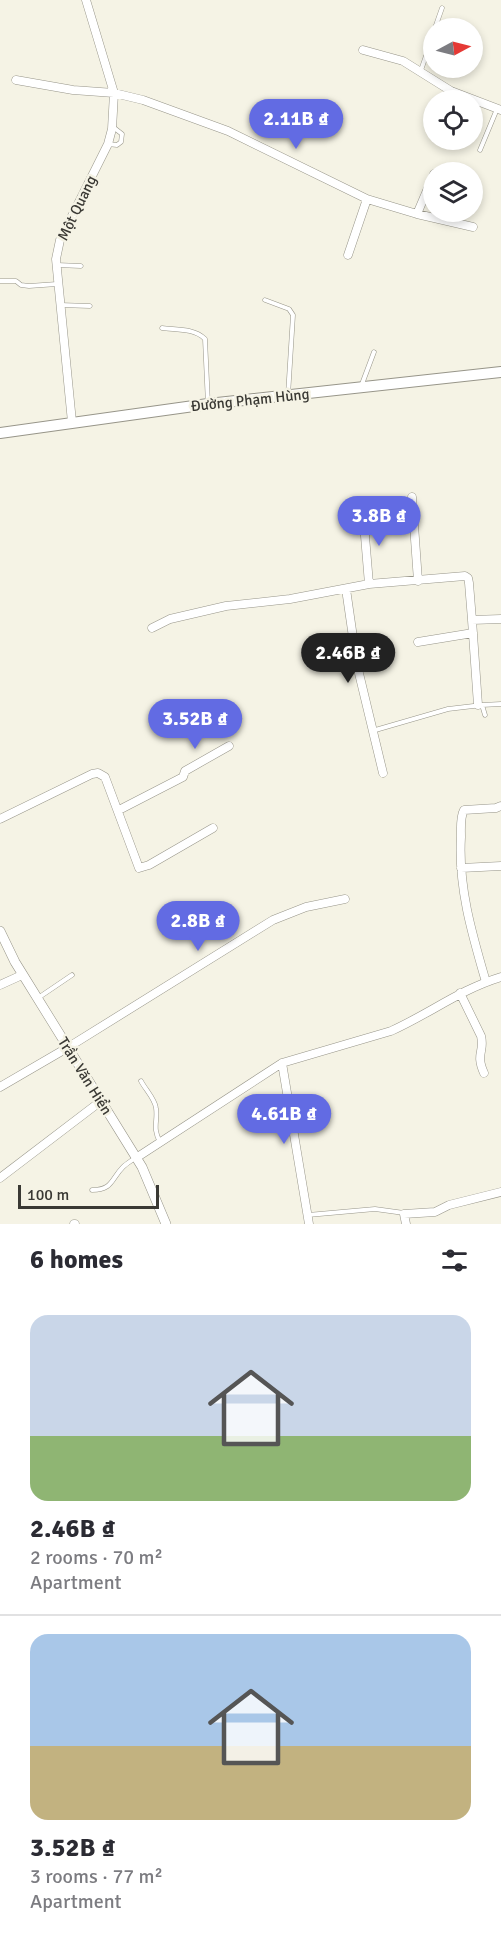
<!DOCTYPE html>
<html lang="en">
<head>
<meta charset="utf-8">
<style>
  :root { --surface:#fff; --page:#f7f7f7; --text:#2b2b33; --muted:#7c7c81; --line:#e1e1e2; --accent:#626be3 }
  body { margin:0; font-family:Signika,sans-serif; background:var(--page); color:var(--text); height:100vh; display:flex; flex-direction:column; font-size:22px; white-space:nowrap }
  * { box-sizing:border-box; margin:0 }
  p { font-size:20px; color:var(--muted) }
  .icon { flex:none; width:33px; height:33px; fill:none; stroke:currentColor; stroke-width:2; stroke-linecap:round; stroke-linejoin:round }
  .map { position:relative; height:1224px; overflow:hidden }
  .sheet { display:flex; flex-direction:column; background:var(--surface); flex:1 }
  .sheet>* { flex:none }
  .needle { width:39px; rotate:83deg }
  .buttons { position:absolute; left:423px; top:18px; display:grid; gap:12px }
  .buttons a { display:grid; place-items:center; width:60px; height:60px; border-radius:50%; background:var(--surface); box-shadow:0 3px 9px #0003; font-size:30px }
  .scale { position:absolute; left:18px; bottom:15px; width:141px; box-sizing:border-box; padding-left:6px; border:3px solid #3a3934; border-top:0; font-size:16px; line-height:21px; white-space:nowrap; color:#3a3934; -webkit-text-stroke:4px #f5f3e5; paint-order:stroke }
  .price { position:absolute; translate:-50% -51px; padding:0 14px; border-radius:21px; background:var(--accent); color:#fff; font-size:20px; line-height:39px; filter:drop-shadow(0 2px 3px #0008) }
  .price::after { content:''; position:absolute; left:50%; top:36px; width:18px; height:14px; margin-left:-9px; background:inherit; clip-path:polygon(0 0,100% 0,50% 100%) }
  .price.active { background:#222; color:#fff }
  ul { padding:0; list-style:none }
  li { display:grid; align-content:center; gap:12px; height:318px; padding:0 30px }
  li+li { border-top:2px solid var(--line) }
  li span { display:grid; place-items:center; height:186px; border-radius:18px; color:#555 }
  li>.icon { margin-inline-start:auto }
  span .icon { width:108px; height:108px; fill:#fffc; stroke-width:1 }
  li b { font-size:26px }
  h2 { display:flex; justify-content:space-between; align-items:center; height:72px; padding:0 30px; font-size:26px }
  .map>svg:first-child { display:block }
</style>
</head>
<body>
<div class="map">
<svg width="501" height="1224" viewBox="0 0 501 1224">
  <rect width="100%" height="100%" fill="#f5f3e5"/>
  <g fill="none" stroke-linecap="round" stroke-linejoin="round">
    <defs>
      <path id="service" d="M435 28 442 8
        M420 73 434 33
        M108 144 117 145 121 142 122 134 113 127
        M480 150 497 109
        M57 265 81 266
        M0 281H16L21 285 29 286 57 284
        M265 300 289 309 293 315 288 395
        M60 305 90 306
        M162 328C176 330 194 328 205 339L208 404
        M362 384 374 352
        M482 705 501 704
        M372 731 448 709 482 705 485 715
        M38 998 72 975
        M141 1081C145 1089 155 1099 156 1108 158 1122 152 1127 160 1142
        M92 1190C113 1190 111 1179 123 1167 126 1164 131 1161 135 1158
        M308 1215 375 1209 404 1213"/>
      <path id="minor" d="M363 50 403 61 451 91 501 110
        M16 80 73 90 114 93 143 100 228 131 367 199 417 214 473 227
        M417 214 434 174
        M348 255 367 199
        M72 422 56 259 60 240 108 144 112 129 114 93 86 0
        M412 497 418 581
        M363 512 369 584
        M346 589 357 665 383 773
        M472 620 478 705
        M152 628 170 619 226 606 290 599 369 584 465 576 468 578 469 583 472 620 501 619
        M418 642 473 633
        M119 810 183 777 185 771 229 746
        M0 819 92 774 98 773 105 777 139 868 149 865 213 828
        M461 868 501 866
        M486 982C472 934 458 887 461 837 461 828 460 817 464 810L496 808 501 806
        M0 985 22 975
        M460 993 481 1036C485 1052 475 1053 484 1073
        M282 1063 309 1224
        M0 1087 67 1048 273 920 306 907 345 899
        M136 1158 282 1063 391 1031C429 1014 461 989 501 977
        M0 1178 101 1101
        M74 1224H75
        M406 1224 404 1214 435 1212 449 1205 501 1192"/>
      <path id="tertiary" d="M0 931 15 962 142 1167 166 1224"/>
      <path id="secondary" d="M0 433 208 404 501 372"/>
    </defs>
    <!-- service casing -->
    <use href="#service" stroke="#979589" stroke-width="5"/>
    <!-- minor casing -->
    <use href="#minor" stroke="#979589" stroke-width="9"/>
    <!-- tertiary casing -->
    <use href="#tertiary" stroke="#979589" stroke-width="10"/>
    <!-- secondary casing -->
    <use href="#secondary" stroke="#979589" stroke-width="12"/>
    <!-- service -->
    <use href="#service" stroke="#fff" stroke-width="4"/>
    <!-- minor -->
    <use href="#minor" stroke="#fff" stroke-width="8"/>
    <!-- tertiary -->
    <use href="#tertiary" stroke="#fff" stroke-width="9"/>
    <!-- secondary -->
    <use href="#secondary" stroke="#fff" stroke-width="10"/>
  </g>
  <g text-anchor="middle" stroke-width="5" stroke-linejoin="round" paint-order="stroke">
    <!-- street labels -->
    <g font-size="15" fill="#3a3934" stroke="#f5f3e5">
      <text transform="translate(77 208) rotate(-64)" y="5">Một Quang</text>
      <text transform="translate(250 400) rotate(-6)" y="5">Đường Phạm Hùng</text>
      <text transform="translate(85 1076) rotate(58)" y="5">Trần Văn Hiển</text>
    </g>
  </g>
</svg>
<div class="buttons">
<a><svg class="needle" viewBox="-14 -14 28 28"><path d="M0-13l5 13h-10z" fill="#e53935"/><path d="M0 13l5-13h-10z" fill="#7c7c81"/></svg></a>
<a><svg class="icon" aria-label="locate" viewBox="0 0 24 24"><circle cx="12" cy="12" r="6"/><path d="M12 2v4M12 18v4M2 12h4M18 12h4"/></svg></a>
<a><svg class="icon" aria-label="layers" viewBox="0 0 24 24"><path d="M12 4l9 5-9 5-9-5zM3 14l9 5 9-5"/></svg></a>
</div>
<div class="scale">100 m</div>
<b class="price" style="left:296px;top:150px">2.11B ₫</b>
<b class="price" style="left:379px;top:547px">3.8B ₫</b>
<b class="price active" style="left:348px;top:684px">2.46B ₫</b>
<b class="price" style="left:195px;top:750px">3.52B ₫</b>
<b class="price" style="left:198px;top:952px">2.8B ₫</b>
<b class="price" style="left:284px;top:1145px">4.61B ₫</b>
</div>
<section class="sheet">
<h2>6 homes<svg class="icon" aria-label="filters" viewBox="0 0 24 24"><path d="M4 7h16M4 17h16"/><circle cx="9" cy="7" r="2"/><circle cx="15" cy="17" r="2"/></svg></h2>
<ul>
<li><span style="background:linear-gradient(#c9d6e8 65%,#8fb573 0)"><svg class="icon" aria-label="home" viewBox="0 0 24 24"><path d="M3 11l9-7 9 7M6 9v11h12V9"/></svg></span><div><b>2.46B ₫</b><p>2 rooms · 70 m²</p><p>Apartment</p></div></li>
<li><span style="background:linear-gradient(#a9c7e8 60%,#c2b280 0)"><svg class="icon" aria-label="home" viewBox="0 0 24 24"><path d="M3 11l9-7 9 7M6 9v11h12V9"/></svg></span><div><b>3.52B ₫</b><p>3 rooms · 77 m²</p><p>Apartment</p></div></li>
</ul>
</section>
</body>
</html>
